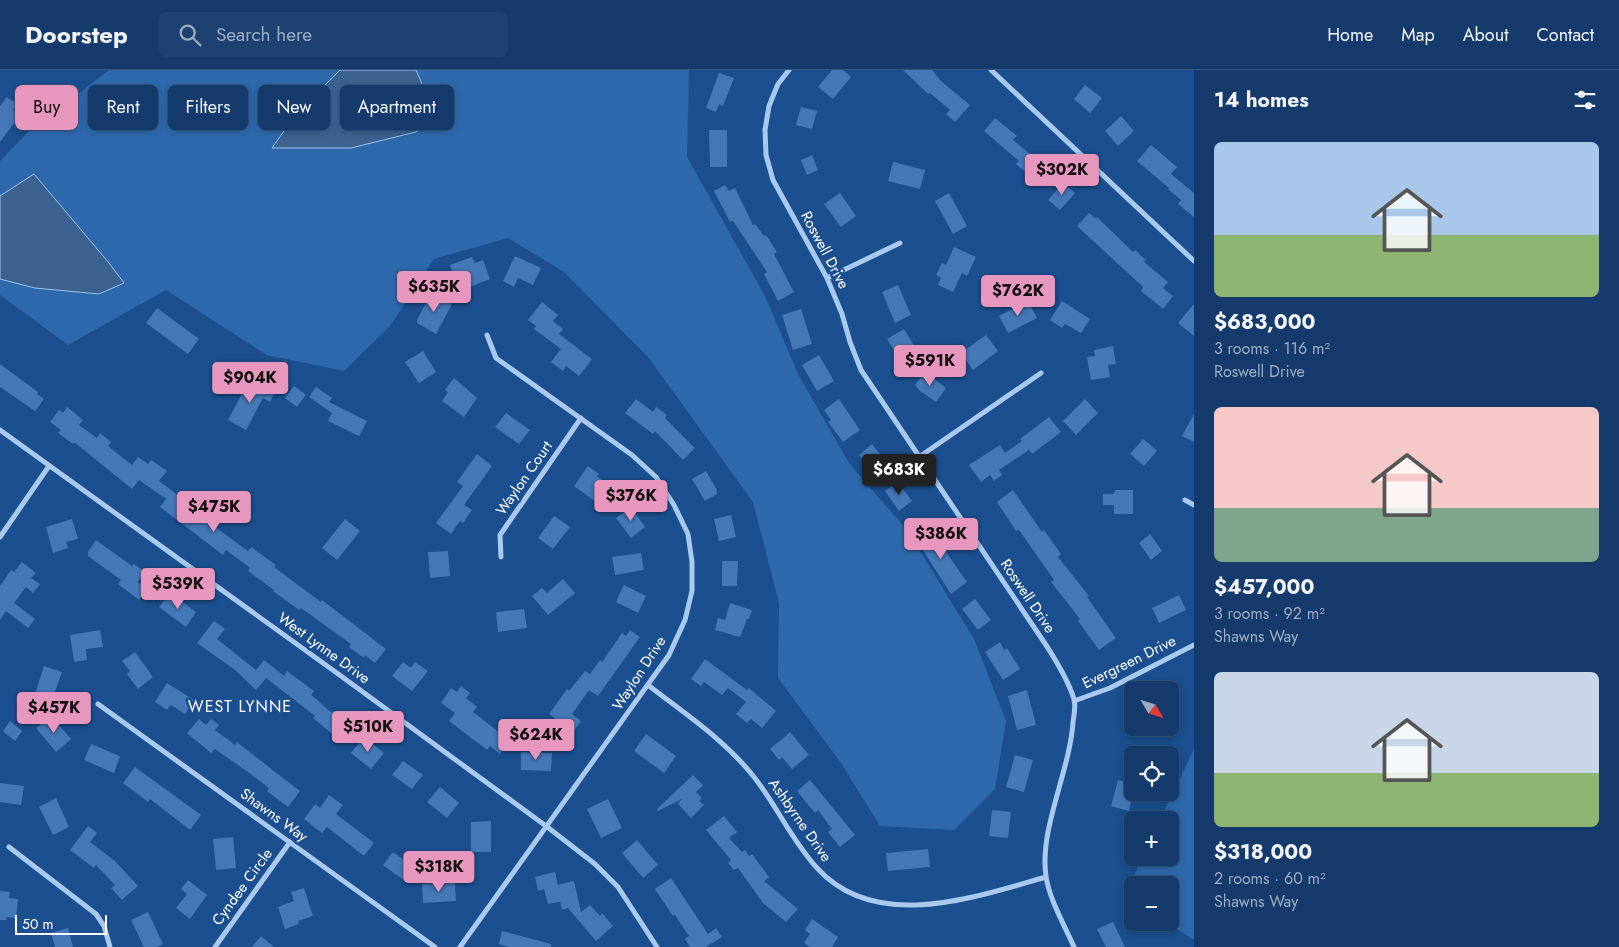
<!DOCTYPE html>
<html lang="en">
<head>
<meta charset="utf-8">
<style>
  :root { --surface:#143b6b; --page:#1d4271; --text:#f1f3f6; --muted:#9dadc1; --line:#33557e; --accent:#e797bd }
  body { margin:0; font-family:Jost,sans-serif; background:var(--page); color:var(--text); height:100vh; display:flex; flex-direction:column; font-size:19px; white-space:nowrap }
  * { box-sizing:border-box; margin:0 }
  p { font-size:16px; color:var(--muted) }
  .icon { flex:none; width:28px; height:28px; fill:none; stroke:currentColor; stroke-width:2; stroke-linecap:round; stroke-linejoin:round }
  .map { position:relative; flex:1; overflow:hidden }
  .sheet { display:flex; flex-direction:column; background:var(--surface); width:425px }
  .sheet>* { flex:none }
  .hud { position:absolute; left:15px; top:15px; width:475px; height:45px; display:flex; gap:10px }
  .needle { width:32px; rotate:128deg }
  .tools { position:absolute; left:1124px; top:611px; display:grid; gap:10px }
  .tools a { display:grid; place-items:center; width:55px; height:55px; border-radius:8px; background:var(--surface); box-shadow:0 2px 8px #0003,0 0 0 1px var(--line); font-size:25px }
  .scale { position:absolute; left:15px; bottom:12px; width:92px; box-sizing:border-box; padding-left:5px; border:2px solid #fff; border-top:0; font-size:14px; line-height:18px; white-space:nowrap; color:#fff; -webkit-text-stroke:4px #1b4f8f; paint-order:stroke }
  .price { position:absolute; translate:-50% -42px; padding:0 11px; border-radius:5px; background:var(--accent); color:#111; font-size:16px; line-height:32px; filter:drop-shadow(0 1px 2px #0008) }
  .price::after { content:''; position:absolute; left:50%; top:30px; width:15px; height:11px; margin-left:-8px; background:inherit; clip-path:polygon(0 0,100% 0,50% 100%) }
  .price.selected { background:#222; color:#fff }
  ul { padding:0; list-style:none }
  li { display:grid; align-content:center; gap:10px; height:265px; padding:0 20px }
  li span { display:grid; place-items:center; height:155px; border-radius:8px; color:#555 }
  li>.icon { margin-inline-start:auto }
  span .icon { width:90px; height:90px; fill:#fffc; stroke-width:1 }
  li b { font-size:21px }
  h2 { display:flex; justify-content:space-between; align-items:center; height:60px; padding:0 20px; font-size:21px }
  .pill { padding:0 18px; border-radius:8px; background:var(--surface); box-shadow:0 2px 8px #0003,0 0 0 1px var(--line); font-size:18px; line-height:45px }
  .pill.selected { background:var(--accent); color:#111 }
  header { display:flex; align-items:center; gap:30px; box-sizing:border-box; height:70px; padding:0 25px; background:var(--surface); border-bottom:1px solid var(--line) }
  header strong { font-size:24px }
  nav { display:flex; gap:28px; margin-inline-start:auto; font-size:18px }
  .search { width:350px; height:45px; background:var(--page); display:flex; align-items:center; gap:12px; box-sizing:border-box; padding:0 18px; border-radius:8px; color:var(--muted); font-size:19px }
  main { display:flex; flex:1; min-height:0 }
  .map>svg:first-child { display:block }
</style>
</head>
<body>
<header>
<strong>Doorstep</strong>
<div class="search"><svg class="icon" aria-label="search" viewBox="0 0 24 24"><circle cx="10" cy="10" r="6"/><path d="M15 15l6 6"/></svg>Search here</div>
<nav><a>Home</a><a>Map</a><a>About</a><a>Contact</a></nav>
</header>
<main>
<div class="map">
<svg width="1194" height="877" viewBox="0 0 1194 877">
  <rect width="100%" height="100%" fill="#1b4f8f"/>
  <!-- green -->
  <path fill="#2e69ad" d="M109 0H689L687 87 765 226 798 304 849 393 907 460 974 569 1006 651 995 719 954 760 880 756 841 693 778 608 779 533 753 432 648 287 564 202 508 168 434 189 390 256 344 301 267 285 166 220 68 275 0 225V91L27 63Z
    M1194 679V870L1167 853 1170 852V815H1132V830L1125 825 1142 788H1170V750H1160Z"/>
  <!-- water -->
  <path fill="#3c6290" stroke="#9cc4f0" d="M340 0H416L436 46 416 62 351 78H272L296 44Z
    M34 104 109 193 124 213 99 224 35 218 0 209V126Z"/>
  <!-- building -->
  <path fill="#4478b7" d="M832 0H843L851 7 833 29 818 17Z
    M903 0H932L941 11 970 35 955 52 946 44 950 40 930 23 928 24Z
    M719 3 734 8 723 36 719 34 716 42 706 38Z
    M1085 15 1102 28 1090 43 1074 29Z
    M7 27 17 34 13 40 20 45 0 72V36Z
    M801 37 817 41 812 59 796 55Z
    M1121 46 1134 61 1118 76 1105 61Z
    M995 48 1017 66 1013 70 1041 93 1030 106 1016 94 1019 91 984 61Z
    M709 60H727V97H710Z
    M1151 75 1177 97 1171 104 1194 123V147L1178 134 1181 130 1168 119 1169 118 1137 91Z
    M812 85 818 100 807 105 801 90Z
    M893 92 925 100 920 119 888 111Z
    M1063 113 1075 123 1060 140 1048 130Z
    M725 115 729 121 735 118 753 155 755 154 764 166 766 165 777 182 774 184 794 222 778 231 764 204 767 202 733 151 730 152 714 121Z
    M840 123 856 146 841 157 824 134Z
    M949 123 967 156 953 164 935 131Z
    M1089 143 1095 148 1097 147 1133 182 1135 180 1146 190 1144 192 1168 212 1163 218 1173 226 1163 239 1141 221 1143 217 1077 156Z
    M954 177 976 187 967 206 962 203 953 222 938 215 941 208 936 205 942 193 946 195Z
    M515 186 541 198 533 215 518 208 514 217 503 211Z
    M472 187 475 193 483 190 490 209 467 218 464 210 456 213 450 195Z
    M898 215 911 245 895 253 882 222Z
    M432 221 451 232V236L436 264 417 253V250Z
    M1028 231 1037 248 1008 263 999 246Z
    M1062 231 1090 249 1081 263 1065 254 1062 258 1050 250Z
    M542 232 558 245 553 251 563 259 559 264 592 289 579 306 566 296 563 301 551 292 561 279 534 259 536 256 528 250Z
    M1194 234V266L1178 253Z
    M157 238 199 269 188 284 146 253Z
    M801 239 812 274 793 280 782 245Z
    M904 259 918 282V286L903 295 887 269Z
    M986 265 998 281 973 300 961 283Z
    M1113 276 1116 294 1108 295 1110 307 1091 310 1087 287 1095 286 1094 280Z
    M423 281 436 302 419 313 405 292Z
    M819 285 834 311 817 321 802 295Z
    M0 294 38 322 37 324 44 329 35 341 0 317Z
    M925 302 946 318 936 332 920 321 915 315Z
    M454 308 477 328 464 347 442 331 448 322 445 320Z
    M250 309 275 322 270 332 263 328 246 360 228 350Z
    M294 316 306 325 297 337 285 328Z
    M316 317 332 328 329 332 367 351 359 366 328 351 332 343 309 327Z
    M636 329 653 342 656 337 667 345 665 348 695 378 683 390 655 361 653 364 625 343Z
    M839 329 860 360 843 372 828 352 831 350 824 340Z
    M1085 329 1098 343 1076 365 1063 351Z
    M67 337 83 350 79 355 97 368 100 363 111 372 108 376 132 395 138 387 148 394 151 390 167 401 159 411 198 440 196 443 248 481 251 477 276 495 274 497 321 532 322 530 386 579 375 593 365 585 364 588 349 577 351 574 301 538 299 540 273 521 274 520 248 501 250 498 226 480 223 485 160 437 166 429 139 410 132 419 74 372 73 374 58 363 61 360 50 352 59 340 63 343Z
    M506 343 530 360 519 374 495 357Z
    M1194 344V372L1182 366Z
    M1049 347 1061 362 1032 384 1029 380 999 400 1002 405 994 411 990 405 981 412 969 395 1000 375 1005 383 1022 371 1020 369Z
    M1143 369 1157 381 1144 396 1130 384Z
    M872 374 887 393 874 404 859 385Z
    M477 384 492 396 464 435 472 440 463 453 460 451 451 464 436 453 463 416 457 412Z
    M588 396 599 404 597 406 612 417 599 434 574 416Z
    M706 401 717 420V424L705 431 692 409Z
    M898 412 912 431 899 441 885 421Z
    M1013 420 1042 462 1044 460 1061 484 1058 487 1089 526 1087 527 1116 568 1099 580 1078 551 1080 549 1051 512 1054 510 1019 460 1016 461 997 432Z
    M1115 420H1133V444H1114V435H1103V424H1114Z
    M631 437 645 457 631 468 616 448Z
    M731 445 736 467 719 471 714 449Z
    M554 446 570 457 553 479 538 468Z
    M72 449 78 469 66 472 68 478 53 483 46 457Z
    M345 449 360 461 337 490 322 478Z
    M931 456 943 473 941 475 967 512 951 524 915 468Z
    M1150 464 1162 481 1151 490 1139 473Z
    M96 470 132 496 134 494 145 502 138 512 147 519 139 530 118 514 121 510 88 486V482Z
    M448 481 450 506 430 508 428 482Z
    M641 483 644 500 615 505 612 487Z
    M722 491H738L737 516H722Z
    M22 492 36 503 31 508 40 514 33 523 26 517 14 533 35 549 28 558 6 541 0 550V516L11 500 14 502Z
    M563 509 575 523 548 545 532 526 542 518 547 523Z
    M624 515 646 526 638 543 616 532Z
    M170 523 196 542 186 557 159 537Z
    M1179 525 1186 540 1159 553 1152 538Z
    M975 529 991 550 978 560 962 539Z
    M730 533 752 540 749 549H747L740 567 715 560 718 548 725 550Z
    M524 539 527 558 498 562 496 542Z
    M214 551 225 559 217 569 256 600 264 590 284 606 287 601 314 621 311 625 332 643 334 641 350 654 338 669 313 648 315 646 266 608 256 620 235 600 197 573Z
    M100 560 103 577 86 579 87 590 74 592 70 565Z
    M630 560 640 567 598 626 589 620 572 644 581 651 573 662 549 644 567 619 569 621 585 601 590 604 600 590 602 592 622 563 626 566Z
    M1000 572 1004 580 1007 578 1020 599 1003 610 985 582Z
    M135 582 153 607 138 619 127 604 130 601 122 591Z
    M705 589 747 620 749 618 776 641 762 658 751 649 747 653 736 644 746 632 728 618 722 625 704 612 701 616 691 609Z
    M403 592 411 598 415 592 428 601 412 621 392 606Z
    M44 596 62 602 51 633 34 627Z
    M167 613 194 630 185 644 171 635 167 640 155 632Z
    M461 616 470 623 466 628 477 637 473 642 508 669V672L500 684 490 676 487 680 449 651 455 643 441 633 451 618 457 622Z
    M1027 620 1036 655 1017 660 1008 626Z
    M51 646 71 669 56 682 36 658Z
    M199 649 206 655 211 649 219 655 215 660 235 675 237 672 243 677 300 721 288 737 267 721 269 718 252 705 215 679 211 683 187 663Z
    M10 651 22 661 15 671 3 661Z
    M790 662 809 685 792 699 782 687 779 690 770 679Z
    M646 664 676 686 664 703 634 681Z
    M364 667 384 683 371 699 351 683Z
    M91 674 120 686 114 703 84 690Z
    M521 682 552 683 551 701 521 700Z
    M1015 685 1033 690 1024 722 1006 717Z
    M403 691 423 705 412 719 392 705Z
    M135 697 201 745 190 760 150 729 148 732 123 713Z
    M693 705 703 715 696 722 702 728 699 731 704 735 691 748 678 734 682 729 658 741 657 739Z
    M810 710 855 765 840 777 828 762 832 759 818 740 815 743 797 721Z
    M1118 710 1132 714V727L1129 741 1111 736Z
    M0 713 24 716 21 735 0 732Z
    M440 717 459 733 447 748 427 732Z
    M329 725 343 735 336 744 374 773 364 786 327 757 322 763 304 749 315 734 320 738Z
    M56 728 69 757 53 765 39 737Z
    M608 729 622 758 601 768 587 739Z
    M992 740 1011 742 1008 768 989 766Z
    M724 746 737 762 729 768 742 782 745 780 749 786 752 784 769 807 764 811 798 839 786 852 763 833 738 798 734 800 728 793 731 790 706 760Z
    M491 751V782H471V752Z
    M88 756 97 763 90 772 115 791 138 816 122 830 111 818 115 815 96 795 94 798 70 780Z
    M233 767 236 798 216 800 213 769Z
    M637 770 658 795 643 808 622 783Z
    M928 779 930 797 888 801 886 783Z
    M393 782 415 798 405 811 383 795Z
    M555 802 558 815 574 811 581 842 590 835 600 846 602 843 613 856 596 871 568 838 562 840 560 832 548 834 544 819 538 821 535 807Z
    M671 808 708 864 716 858 722 867 706 877H690L685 869 689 866 675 845 673 846 655 819Z
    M188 810 207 825 190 849 176 838 187 824 181 819Z
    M455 812 456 831 423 833 422 814Z
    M304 818 313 846 298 851 299 854 285 859 278 837 294 831 291 822Z
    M0 821 10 822 9 828 18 829 16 848 7 847 6 850H0Z
    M148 842 163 874 157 877H144L131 850Z
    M812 849 838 867 832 877H810L804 873 810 864 805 860Z
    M1113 852 1125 877H1106L1097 859Z
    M68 858 73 877H55L51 863Z
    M502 861 551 874V877H509L499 874Z
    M261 866 274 877H252Z"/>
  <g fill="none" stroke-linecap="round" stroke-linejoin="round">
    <!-- street -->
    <path stroke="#a9c9ee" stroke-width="5" d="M789 0 778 14 769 36 765 60 766 85 773 110 827 208 842 244 850 272 861 300 1046 575C1057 592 1068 610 1074 629 1076 636 1074 645 1073 652 1070 701 1039 759 1046 806 1049 829 1065 856 1074 877
      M991 0 1194 191
      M827 208 900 173
      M0 360 341 606 546 756 595 794 618 817 657 877
      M919 387 1041 303
      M1185 430 1194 435
      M0 467 49 396
      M501 487 500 465 581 348
      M648 615C685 644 725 670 754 707 777 736 792 771 817 798 876 863 975 827 1046 807
      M1074 631 1110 618 1194 575
      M98 634 435 877
      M9 777 96 844 104 856 110 877
      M215 877 290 772
      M460 877 669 585 685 550 692 521V492L688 464 674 435 656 407 632 385 496 288 487 265"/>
  </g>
  <g text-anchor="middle" stroke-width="5" stroke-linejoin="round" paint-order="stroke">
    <!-- street labels -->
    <g font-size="15" fill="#fff" stroke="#1b4f8f">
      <text transform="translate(825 180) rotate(62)" y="5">Roswell Drive</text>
      <text transform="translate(524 408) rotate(-55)" y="5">Waylon Court</text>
      <text transform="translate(1028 526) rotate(56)" y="5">Roswell Drive</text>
      <text transform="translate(324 578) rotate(36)" y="5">West Lynne Drive</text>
      <text transform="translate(1129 592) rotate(-26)" y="5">Evergreen Drive</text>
      <text transform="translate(639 603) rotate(-57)" y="5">Waylon Drive</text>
      <text transform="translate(274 745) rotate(36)" y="5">Shawns Way</text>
      <text transform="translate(800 750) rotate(55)" y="5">Ashbyrne Drive</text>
      <text transform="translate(242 817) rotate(-54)" y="5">Cyndee Circle</text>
    </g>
    <!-- neighbourhood labels -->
    <g font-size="16" letter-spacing="1" fill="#fff" stroke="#1b4f8f">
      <text x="240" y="642">WEST LYNNE</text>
    </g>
  </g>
</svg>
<div class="tools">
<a><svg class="needle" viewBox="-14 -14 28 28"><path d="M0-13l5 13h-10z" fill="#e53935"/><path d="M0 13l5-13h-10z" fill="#9dadc1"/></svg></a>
<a><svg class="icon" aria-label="locate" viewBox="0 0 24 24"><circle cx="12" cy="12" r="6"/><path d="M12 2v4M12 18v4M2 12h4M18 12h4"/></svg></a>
<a>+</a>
<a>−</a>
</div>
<div class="scale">50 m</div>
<b class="price" style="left:1062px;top:126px">$302K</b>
<b class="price" style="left:434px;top:243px">$635K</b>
<b class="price" style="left:1018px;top:247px">$762K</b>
<b class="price" style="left:930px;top:317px">$591K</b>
<b class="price" style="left:250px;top:334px">$904K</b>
<b class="price selected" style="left:899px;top:426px">$683K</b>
<b class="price" style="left:631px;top:452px">$376K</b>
<b class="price" style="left:214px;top:463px">$475K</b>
<b class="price" style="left:941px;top:490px">$386K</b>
<b class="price" style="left:178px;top:540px">$539K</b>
<b class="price" style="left:54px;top:664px">$457K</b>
<b class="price" style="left:368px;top:683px">$510K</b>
<b class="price" style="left:536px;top:691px">$624K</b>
<b class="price" style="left:439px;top:823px">$318K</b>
<div class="hud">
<a class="pill selected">Buy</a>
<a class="pill">Rent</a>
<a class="pill">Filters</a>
<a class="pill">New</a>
<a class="pill">Apartment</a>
</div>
</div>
<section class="sheet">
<h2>14 homes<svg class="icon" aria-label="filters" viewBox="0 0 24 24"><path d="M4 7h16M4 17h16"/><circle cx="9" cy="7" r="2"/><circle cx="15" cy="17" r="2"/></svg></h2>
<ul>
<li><span style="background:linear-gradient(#a9c7e8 60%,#8fb573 0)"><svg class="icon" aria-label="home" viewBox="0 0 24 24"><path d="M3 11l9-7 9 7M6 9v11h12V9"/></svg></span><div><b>$683,000</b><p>3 rooms · 116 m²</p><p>Roswell Drive</p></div></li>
<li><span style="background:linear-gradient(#f6c9c9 65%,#7fa58c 0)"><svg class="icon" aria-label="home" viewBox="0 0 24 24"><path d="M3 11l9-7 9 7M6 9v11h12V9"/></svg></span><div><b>$457,000</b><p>3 rooms · 92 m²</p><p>Shawns Way</p></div></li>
<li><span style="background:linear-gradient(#c9d6e8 65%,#8fb573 0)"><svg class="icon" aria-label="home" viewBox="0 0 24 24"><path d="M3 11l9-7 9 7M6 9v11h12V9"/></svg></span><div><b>$318,000</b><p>2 rooms · 60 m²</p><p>Shawns Way</p></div></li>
</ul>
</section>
</main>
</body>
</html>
